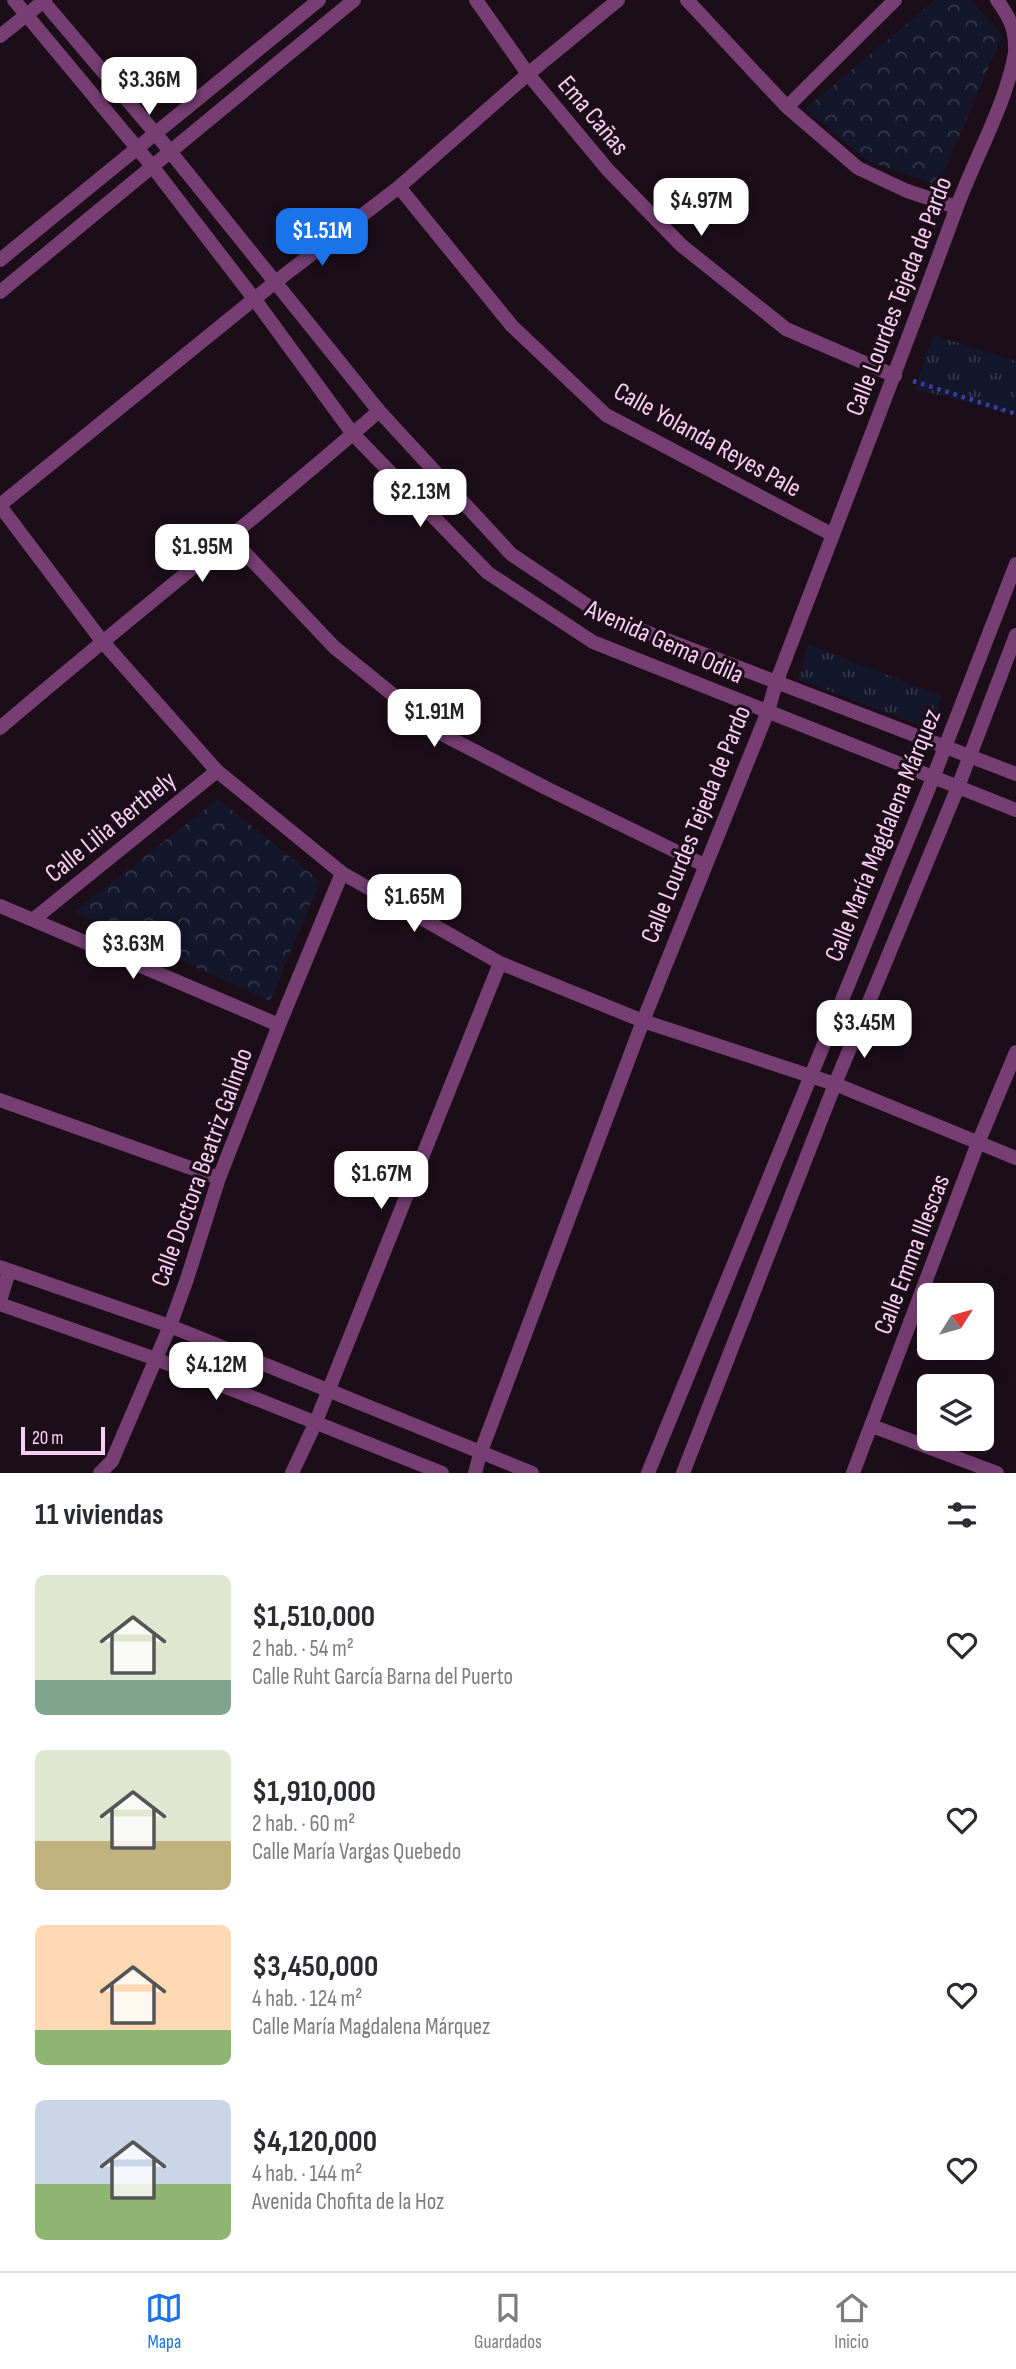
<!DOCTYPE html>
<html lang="es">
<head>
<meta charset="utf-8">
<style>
  :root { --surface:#fff; --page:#f2f2f3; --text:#2b2b33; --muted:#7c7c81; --line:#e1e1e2; --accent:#1a73e8 }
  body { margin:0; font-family:"Sofia Sans Condensed",sans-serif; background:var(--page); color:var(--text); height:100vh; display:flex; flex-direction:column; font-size:26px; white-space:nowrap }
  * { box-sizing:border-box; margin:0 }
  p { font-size:23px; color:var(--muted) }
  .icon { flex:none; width:38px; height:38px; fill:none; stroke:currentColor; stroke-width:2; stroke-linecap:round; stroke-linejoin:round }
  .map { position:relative; height:1473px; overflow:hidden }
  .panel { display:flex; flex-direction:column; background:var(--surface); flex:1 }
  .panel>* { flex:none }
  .needle { width:46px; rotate:53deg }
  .tools { position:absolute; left:917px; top:1283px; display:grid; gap:14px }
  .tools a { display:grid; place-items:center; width:77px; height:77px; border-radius:10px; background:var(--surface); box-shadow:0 7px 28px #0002; font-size:35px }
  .scale { position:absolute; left:21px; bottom:18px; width:84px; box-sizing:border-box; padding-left:7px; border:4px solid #facef4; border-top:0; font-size:19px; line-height:24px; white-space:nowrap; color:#facef4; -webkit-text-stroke:5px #1c0e19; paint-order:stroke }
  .price { position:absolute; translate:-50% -60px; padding:0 16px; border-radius:14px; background:#fff; color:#222; font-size:23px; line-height:46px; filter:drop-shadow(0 2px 4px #0008) }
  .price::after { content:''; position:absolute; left:50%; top:42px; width:21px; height:16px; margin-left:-10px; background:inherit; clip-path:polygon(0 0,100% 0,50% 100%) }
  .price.on { background:var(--accent); color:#fff }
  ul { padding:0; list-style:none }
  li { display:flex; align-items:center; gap:21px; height:175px; padding:0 35px }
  li span { display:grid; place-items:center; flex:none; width:196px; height:140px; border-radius:10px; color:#555 }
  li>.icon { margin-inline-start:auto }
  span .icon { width:84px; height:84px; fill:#fffc; stroke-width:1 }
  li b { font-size:30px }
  h2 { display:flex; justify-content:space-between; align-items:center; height:84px; padding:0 35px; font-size:30px }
  .menu { display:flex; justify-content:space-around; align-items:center; height:98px; border-top:2px solid var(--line); background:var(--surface); font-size:19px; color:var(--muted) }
  .menu a { display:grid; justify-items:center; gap:4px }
  .menu .on { color:var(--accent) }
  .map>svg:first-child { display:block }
</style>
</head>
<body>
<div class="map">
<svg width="1016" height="1473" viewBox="0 0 1016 1473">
  <defs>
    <pattern id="grass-tufts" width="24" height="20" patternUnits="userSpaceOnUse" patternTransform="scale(1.75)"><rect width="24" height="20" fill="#14162c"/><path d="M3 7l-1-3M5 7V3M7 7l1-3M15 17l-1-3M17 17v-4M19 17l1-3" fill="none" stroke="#37374b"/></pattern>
    <pattern id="forest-crowns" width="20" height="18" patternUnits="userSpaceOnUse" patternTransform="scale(1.75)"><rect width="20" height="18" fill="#14162c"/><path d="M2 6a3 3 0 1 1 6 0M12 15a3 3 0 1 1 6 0" fill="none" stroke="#37374b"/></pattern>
  </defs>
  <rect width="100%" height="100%" fill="#1c0e19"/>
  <!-- grass -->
  <path fill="url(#grass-tufts)" d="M933 335 1016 361V415L915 389Z
    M808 644 941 696 930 729 798 679Z"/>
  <!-- forest -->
  <path fill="url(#forest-crowns)" d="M935 0H971L1002 36 938 185 868 161 805 109Z
    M218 799 320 881 270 1001 74 912Z"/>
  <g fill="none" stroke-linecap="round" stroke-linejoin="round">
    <!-- path -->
    <path stroke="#3a3da2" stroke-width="4.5" stroke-dasharray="3.5 5" stroke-linecap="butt" d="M913 381 1016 414"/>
    <!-- minor -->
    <path stroke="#763e73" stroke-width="14" d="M476 0 528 74 608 170 681 245 786 329 895 376
      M687 0 787 107 858 168 907 191 956 207
      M0 36 45 0
      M787 107 895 0
      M399 187 512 326 606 415 833 535
      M0 505 274 283 399 187 528 74 618 0
      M0 506 102 641 217 771 342 873 500 963 643 1021 835 1084 1016 1158
      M231 538 334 647 440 733 546 788 704 865
      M0 728C125 621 255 520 379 411
      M0 906 279 1025
      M34 919 217 771
      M0 1100 219 1178
      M0 1301 9 1271
      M872 1426 997 1473
      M100 1473 112 1461 170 1326 187 1279 219 1178 279 1025 342 873
      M292 1473 315 1424 500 963
      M475 1473 480 1454 643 1021 768 711 776 683C836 526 897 370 955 212 973 161 1006 105 1015 53 1016 29 1010 18 997 0
      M648 1473 933 778 1016 564
      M683 1473 835 1084 958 787 1016 635
      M853 1473 978 1143 1016 1052"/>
    <!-- tertiary -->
    <path stroke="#763e73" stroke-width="14" d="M14 0 152 166 255 300 353 434 488 573 593 642 1016 810
      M42 0 156 134 379 411 511 554 602 615 1016 774
      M0 260 319 0
      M0 292 354 0
      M0 1267 170 1326 532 1473
      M0 1304 156 1359 442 1473"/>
  </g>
  <g text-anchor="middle" stroke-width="6" stroke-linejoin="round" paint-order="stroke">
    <!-- street labels -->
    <g font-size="26" fill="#facef4" stroke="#1c0e19">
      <text transform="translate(594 115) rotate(50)" y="9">Ema Cañas</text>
      <text transform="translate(898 296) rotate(-69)" y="9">Calle Lourdes Tejeda de Pardo</text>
      <text transform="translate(708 439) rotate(29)" y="9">Calle Yolanda Reyes Pale</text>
      <text transform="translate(665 641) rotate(24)" y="9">Avenida Gema Odila</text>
      <text transform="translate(695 824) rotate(-68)" y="9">Calle Lourdes Tejeda de Pardo</text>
      <text transform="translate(110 826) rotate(-39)" y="9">Calle Lilia Berthely</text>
      <text transform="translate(882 835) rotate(-68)" y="9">Calle María Magdalena Márquez</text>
      <text transform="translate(201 1167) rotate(-70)" y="9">Calle Doctora Beatriz Galindo</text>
      <text transform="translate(911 1254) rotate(-69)" y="9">Calle Emma Illescas</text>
    </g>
  </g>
</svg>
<div class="tools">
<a><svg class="needle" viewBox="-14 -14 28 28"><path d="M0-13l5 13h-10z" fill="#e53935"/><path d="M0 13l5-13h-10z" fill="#7c7c81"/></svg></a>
<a><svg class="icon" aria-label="layers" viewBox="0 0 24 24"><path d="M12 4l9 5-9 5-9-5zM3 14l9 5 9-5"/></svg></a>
</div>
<div class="scale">20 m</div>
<b class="price" style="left:149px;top:117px">$3.36M</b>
<b class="price" style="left:701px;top:238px">$4.97M</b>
<b class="price on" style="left:322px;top:268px">$1.51M</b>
<b class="price" style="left:420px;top:529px">$2.13M</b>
<b class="price" style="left:202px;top:584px">$1.95M</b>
<b class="price" style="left:434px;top:749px">$1.91M</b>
<b class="price" style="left:414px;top:934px">$1.65M</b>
<b class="price" style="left:133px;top:981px">$3.63M</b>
<b class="price" style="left:864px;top:1060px">$3.45M</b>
<b class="price" style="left:381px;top:1211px">$1.67M</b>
<b class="price" style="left:216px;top:1402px">$4.12M</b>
</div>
<section class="panel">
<h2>11 viviendas<svg class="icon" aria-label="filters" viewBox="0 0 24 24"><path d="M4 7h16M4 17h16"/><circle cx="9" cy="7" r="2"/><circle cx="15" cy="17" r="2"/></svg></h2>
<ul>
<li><span style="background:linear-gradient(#dfe7d0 75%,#7fa58c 0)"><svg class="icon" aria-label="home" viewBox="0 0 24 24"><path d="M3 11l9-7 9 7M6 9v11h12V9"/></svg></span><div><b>$1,510,000</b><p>2 hab. · 54 m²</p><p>Calle Ruht García Barna del Puerto</p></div><svg class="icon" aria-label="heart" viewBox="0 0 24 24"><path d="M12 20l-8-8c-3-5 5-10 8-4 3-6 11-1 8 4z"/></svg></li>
<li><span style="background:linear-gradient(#dfe7d0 65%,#c2b280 0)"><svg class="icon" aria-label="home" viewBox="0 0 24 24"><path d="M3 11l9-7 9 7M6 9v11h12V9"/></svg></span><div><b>$1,910,000</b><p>2 hab. · 60 m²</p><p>Calle María Vargas Quebedo</p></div><svg class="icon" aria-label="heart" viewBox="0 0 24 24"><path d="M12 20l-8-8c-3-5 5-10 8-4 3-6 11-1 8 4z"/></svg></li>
<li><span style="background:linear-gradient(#ffd9b3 75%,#8fb573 0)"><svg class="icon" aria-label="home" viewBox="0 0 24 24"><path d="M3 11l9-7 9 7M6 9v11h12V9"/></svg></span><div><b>$3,450,000</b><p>4 hab. · 124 m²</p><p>Calle María Magdalena Márquez</p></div><svg class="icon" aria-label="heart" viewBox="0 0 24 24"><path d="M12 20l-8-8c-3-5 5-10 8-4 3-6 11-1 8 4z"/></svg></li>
<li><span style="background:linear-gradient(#c9d6e8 60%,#8fb573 0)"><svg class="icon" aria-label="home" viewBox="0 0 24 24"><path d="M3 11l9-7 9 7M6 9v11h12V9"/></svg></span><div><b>$4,120,000</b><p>4 hab. · 144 m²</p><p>Avenida Chofita de la Hoz</p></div><svg class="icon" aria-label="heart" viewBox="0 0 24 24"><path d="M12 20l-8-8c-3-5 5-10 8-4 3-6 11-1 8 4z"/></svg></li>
</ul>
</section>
<nav class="menu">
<a class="on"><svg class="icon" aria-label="map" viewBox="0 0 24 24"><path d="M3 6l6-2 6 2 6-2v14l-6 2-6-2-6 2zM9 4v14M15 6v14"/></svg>Mapa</a>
<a><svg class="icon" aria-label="saved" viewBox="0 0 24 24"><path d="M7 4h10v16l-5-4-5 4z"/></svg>Guardados</a>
<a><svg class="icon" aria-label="home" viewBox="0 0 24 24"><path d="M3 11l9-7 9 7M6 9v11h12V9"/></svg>Inicio</a>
</nav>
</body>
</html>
